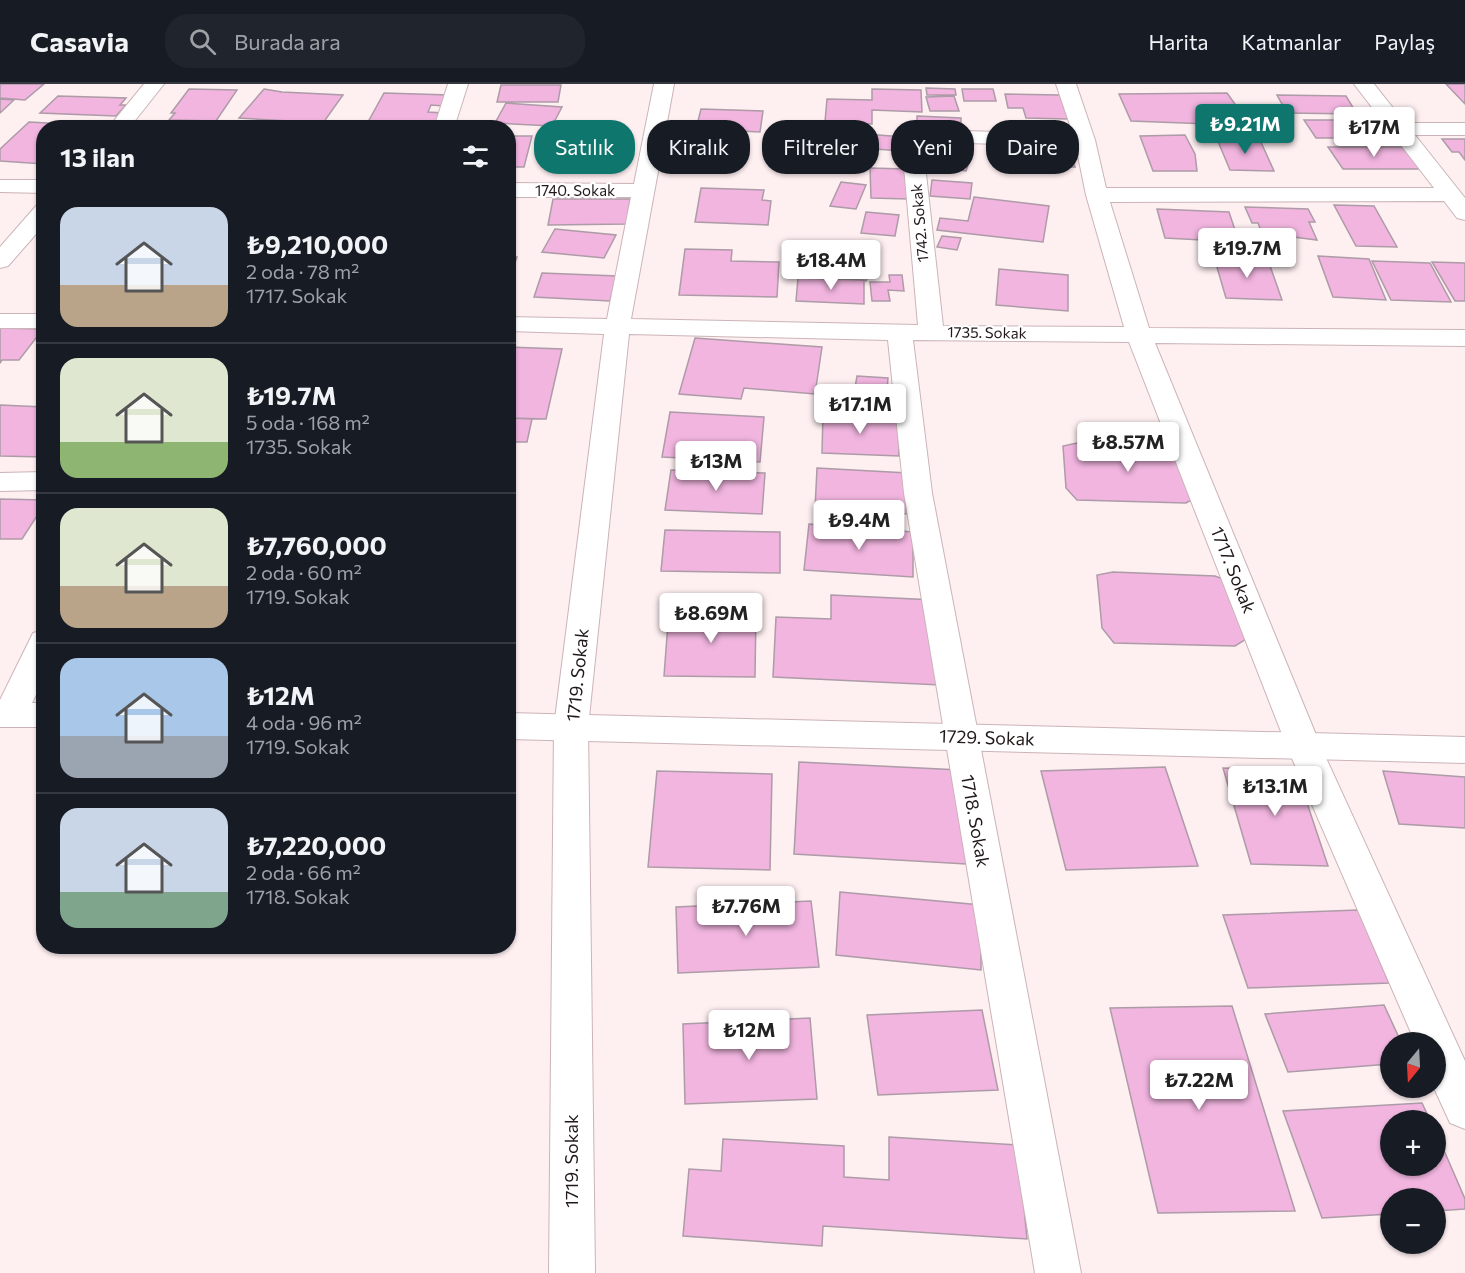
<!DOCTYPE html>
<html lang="tr">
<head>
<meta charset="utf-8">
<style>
  :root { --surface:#171b24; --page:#20242c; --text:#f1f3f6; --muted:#9ea1a6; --line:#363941; --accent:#0f766e }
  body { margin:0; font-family:Commissioner,sans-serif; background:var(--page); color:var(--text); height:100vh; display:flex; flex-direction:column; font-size:22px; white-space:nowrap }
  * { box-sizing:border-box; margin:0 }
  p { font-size:20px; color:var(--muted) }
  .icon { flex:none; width:33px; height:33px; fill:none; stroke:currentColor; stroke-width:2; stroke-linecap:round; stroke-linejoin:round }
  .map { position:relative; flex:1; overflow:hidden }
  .details { position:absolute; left:36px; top:36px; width:480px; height:834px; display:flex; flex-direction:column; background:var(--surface); border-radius:24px; box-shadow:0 2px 4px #0004 }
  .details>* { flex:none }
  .hud { position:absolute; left:534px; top:36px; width:570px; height:54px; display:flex; gap:12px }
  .needle { width:39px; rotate:198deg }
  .buttons { position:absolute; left:1380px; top:948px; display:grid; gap:12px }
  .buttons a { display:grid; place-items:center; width:66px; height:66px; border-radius:50%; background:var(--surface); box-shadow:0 2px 4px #0004; font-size:30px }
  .price { position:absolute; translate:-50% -51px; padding:0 14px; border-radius:6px; background:#fff; color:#222; font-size:20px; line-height:39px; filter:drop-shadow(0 2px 3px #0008) }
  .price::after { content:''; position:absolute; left:50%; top:36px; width:18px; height:14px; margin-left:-9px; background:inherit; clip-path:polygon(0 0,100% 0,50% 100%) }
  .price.on { background:var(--accent); color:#fff }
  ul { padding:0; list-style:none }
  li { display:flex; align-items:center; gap:18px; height:150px; padding:0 24px }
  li+li { border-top:2px solid var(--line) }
  li span { display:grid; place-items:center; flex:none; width:168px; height:120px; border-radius:18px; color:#555 }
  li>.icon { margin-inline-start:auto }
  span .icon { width:72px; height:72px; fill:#fffc; stroke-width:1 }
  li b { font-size:26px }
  h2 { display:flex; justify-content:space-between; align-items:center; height:72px; padding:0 24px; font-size:26px }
  .pill { padding:0 21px; border-radius:24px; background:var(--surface); box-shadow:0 2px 4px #0004; font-size:21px; line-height:54px }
  .pill.on { background:var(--accent); color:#fff }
  header { display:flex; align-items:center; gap:36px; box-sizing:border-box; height:84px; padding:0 30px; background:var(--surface); border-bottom:2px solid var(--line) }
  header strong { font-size:28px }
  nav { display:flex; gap:33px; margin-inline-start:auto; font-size:21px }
  .search { width:420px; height:54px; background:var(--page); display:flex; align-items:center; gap:15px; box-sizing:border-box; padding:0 21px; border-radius:24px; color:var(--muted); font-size:22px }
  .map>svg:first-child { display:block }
</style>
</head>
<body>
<header>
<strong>Casavia</strong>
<div class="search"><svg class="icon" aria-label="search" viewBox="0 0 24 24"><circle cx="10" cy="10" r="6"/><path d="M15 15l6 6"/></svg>Burada ara</div>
<nav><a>Harita</a><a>Katmanlar</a><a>Paylaş</a></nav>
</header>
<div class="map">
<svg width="1465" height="1189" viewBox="0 0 1465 1189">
  <rect width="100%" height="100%" fill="#feeff1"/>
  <!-- building -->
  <path fill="#f1b5df" stroke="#ad9ba7" stroke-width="1.5" d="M0 0H44L25 16 0 14Z
    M1446 0H1465V20Z
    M501 1H561L558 18H497Z
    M926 4 955 5 956 11H927Z
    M189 5 237 6 216 37 169 36 175 29H171Z
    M264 5 282 8 343 11 323 39 239 34Z
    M872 5 921 6 922 28 872 26V40L825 38 827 15 872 16Z
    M962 5H993L996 17H964Z
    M384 9 449 11 444 22 431 21 428 28 443 29 437 40 368 38Z
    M1227 9 1245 34H1209V40L1131 37 1119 10Z
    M1005 10 1060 11 1068 35 1026 34 1023 24H1008Z
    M1277 11 1346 12 1357 30 1287 29Z
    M58 12 126 14 120 21H126L116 32 40 29Z
    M954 12 959 27H930L926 13Z
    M0 15 14 16 0 29Z
    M506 19 562 23 552 42 495 39Z
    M701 25 763 27 760 48 696 45Z
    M917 32 961 34V44L917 42Z
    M1304 36H1373L1386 54H1316Z
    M29 38 103 42 44 44V80L0 77V65Z
    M865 50 904 53 902 67 862 64Z
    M1185 51 1195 70 1197 87H1153L1140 52Z
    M508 52H532L524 83H508Z
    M1217 55 1260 56 1274 87 1230 86Z
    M1442 55H1465V76L1459 68H1452Z
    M1034 61 1067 62 1075 83H1042Z
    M1328 63H1403L1421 85H1343Z
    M932 68 971 73 966 87 927 82Z
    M870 84 906 85 908 115 871 114Z
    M932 96 972 99 970 115 930 112Z
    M841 98 866 101 856 125 830 122Z
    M701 104 764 106 762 116 771 117 768 141 695 138Z
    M974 113 1049 122 1043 158 937 146 940 134 968 137Z
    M553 115H630L627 140 548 141Z
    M1334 121 1374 122 1397 163 1356 162Z
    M1245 123 1308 125 1315 138H1309L1317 156 1262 149 1258 139H1252Z
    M1157 125 1229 128 1239 158 1165 154Z
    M866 128 899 131 895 152 861 149Z
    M555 145 616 151 604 174 542 168Z
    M942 152 961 154 957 166 937 163Z
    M685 165 732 166 731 177 779 178 777 213 679 211Z
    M812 165 877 174 866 197 801 187Z
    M1318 172 1369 175 1386 216 1333 213Z
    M508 173H517L508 199Z
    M1214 173 1268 176 1282 216 1226 214Z
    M1372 177 1430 179 1451 218 1391 216Z
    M1432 178 1465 179V217H1455Z
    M999 185 1068 191V227L996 221Z
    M542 189 617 192 610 217 534 213Z
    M889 191H902L904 207 888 206 890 217H872L870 198H890Z
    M798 194 864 196V220L796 217Z
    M0 244 43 245 19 276H2L0 279Z
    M695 254 822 263 815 310 744 304 741 315 679 310Z
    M508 263 562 265 546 335 508 334Z
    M857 292 888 294 886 317 853 315Z
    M0 321 44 323V373L0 372Z
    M670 328 764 333 760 378 662 373Z
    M823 329 898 333 899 372 822 369Z
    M508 334 532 335 527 358H508Z
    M1077 359 1169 362 1184 367 1197 413 1186 419 1077 416 1066 404 1063 362Z
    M817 384 908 389 909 430 815 425Z
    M671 386 765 389 762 430 665 426Z
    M0 415 44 416V421L22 455H0Z
    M809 440 913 448V493L804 486Z
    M665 446 780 448V489L661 487Z
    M1113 488 1215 492 1231 498 1248 554 1235 562 1114 559 1102 544 1097 491Z
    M831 511 935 516 940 601 773 593 776 533 831 535Z
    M669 526 756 528 755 593 664 592Z
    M799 678 960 686 966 780 794 770Z
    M1165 683 1198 782 1066 786 1041 687Z
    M1223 684 1296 686 1328 782 1251 780Z
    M657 687 772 690 770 786 648 783Z
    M1383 687 1465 693V744L1399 740Z
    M840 808 981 821V886L836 871Z
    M811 817 819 883 678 889 676 823Z
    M1358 826 1389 899 1248 904 1223 831Z
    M1384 921 1401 958H1390V980L1288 988 1265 930Z
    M1232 922 1295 1127 1158 1129 1110 924Z
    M982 926 998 1006 878 1011 867 931Z
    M810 934 817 1015 685 1020 683 940Z
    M1422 1019 1430 1036H1390V1082H1436V1048L1465 1115V1125L1436 1127V1114H1390V1130L1322 1134 1283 1027Z
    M889 1053 1018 1061 1027 1155 823 1142 822 1162 683 1152 689 1085 721 1087 723 1055 844 1062V1093L889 1096Z"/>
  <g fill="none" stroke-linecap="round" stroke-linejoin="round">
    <defs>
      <path id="minor" d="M144 0H164L129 44H108Z
        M448 0H468L454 44H434Z
        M654 0H674L631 235 918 241 902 60 905 56 927 46 1073 50 1056 0H1076L1095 56 1106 104H1434L1354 0H1374L1405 39H1465V51H1415L1465 114V136L1457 134 1444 117 1110 118 1149 244 1465 246V262L1155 259 1321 663 1465 977V1045L1450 1039 1434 1004 1436 958H1415L1287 663 1129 258 913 256 932 409 1081 1189H1035L904 409 888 256 629 250 588 643 595 1189H549L554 643 604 250 508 247V233L607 235 631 113H508V99L634 100ZM931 58 1076 62 1086 111 1124 243 943 242 923 63Z
        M0 96H44V109L0 108Z
        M44 120V141L8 182 0 184V163L36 122Z
        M0 230H44V244H0Z
        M44 388V406L0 407V389Z
        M44 546V594L22 640 10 643 0 640V616L33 549Z"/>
      <path id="tertiary" d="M0 619H44V643H0Z
        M508 629 1465 653V679L508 655Z"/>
    </defs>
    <!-- minor casing -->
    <use href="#minor" stroke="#cbb4b7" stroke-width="2"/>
    <!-- tertiary casing -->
    <use href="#tertiary" stroke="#cbb4b7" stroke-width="2"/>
    <!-- minor -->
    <use href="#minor" fill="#fff" fill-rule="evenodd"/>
    <!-- tertiary -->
    <use href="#tertiary" fill="#fff" fill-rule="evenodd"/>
  </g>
  <g text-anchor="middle" stroke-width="4.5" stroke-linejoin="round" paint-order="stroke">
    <!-- far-street labels -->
    <g font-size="15" fill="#201819" stroke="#fff">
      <text x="575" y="112">1740. Sokak</text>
      <text transform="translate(920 139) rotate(-95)" y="5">1742. Sokak</text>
      <text transform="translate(987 249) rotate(1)" y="5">1735. Sokak</text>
    </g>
    <!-- street labels -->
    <g font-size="18" fill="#201819" stroke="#fff">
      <text transform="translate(1233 486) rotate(68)" y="6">1717. Sokak</text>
      <text transform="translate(578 591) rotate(-84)" y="6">1719. Sokak</text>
      <text transform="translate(987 654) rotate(2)" y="6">1729. Sokak</text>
      <text transform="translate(975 737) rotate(80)" y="6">1718. Sokak</text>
      <text transform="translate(572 1077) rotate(-90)" y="6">1719. Sokak</text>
    </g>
  </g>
</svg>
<div class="buttons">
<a><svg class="needle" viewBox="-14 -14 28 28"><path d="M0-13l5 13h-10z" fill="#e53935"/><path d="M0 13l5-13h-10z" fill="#9ea1a6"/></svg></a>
<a>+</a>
<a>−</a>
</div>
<b class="price on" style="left:1245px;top:71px">₺9.21M</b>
<b class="price" style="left:1374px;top:74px">₺17M</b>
<b class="price" style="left:1247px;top:195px">₺19.7M</b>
<b class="price" style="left:831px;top:207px">₺18.4M</b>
<b class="price" style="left:860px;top:351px">₺17.1M</b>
<b class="price" style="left:1128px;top:389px">₺8.57M</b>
<b class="price" style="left:716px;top:408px">₺13M</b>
<b class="price" style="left:859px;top:467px">₺9.4M</b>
<b class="price" style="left:711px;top:560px">₺8.69M</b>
<b class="price" style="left:1275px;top:733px">₺13.1M</b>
<b class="price" style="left:746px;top:853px">₺7.76M</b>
<b class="price" style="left:749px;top:977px">₺12M</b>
<b class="price" style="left:1199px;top:1027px">₺7.22M</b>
<div class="hud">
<a class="pill on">Satılık</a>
<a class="pill">Kiralık</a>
<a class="pill">Filtreler</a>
<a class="pill">Yeni</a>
<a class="pill">Daire</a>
</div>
<section class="details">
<h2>13 ilan<svg class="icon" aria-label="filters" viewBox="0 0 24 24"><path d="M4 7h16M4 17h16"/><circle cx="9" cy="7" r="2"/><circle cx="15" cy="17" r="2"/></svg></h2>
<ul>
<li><span style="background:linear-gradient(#c9d6e8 65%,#b9a48a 0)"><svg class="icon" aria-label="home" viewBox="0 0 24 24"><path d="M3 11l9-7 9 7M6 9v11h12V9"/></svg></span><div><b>₺9,210,000</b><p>2 oda · 78 m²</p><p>1717. Sokak</p></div></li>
<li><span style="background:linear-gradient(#dfe7d0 70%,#8fb573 0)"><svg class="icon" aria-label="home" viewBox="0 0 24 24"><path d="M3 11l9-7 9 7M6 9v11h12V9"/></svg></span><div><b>₺19.7M</b><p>5 oda · 168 m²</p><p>1735. Sokak</p></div></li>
<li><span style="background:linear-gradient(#dfe7d0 65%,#b9a48a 0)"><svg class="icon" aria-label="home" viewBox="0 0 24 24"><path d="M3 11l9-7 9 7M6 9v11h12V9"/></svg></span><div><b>₺7,760,000</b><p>2 oda · 60 m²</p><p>1719. Sokak</p></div></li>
<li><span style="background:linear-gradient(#a9c7e8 65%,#9aa5b1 0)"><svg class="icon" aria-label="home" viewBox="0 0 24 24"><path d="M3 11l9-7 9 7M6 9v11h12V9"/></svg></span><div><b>₺12M</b><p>4 oda · 96 m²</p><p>1719. Sokak</p></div></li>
<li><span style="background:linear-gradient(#c9d6e8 70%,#7fa58c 0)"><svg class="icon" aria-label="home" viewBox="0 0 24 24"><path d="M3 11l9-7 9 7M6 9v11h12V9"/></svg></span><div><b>₺7,220,000</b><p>2 oda · 66 m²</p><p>1718. Sokak</p></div></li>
</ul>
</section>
</div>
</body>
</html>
